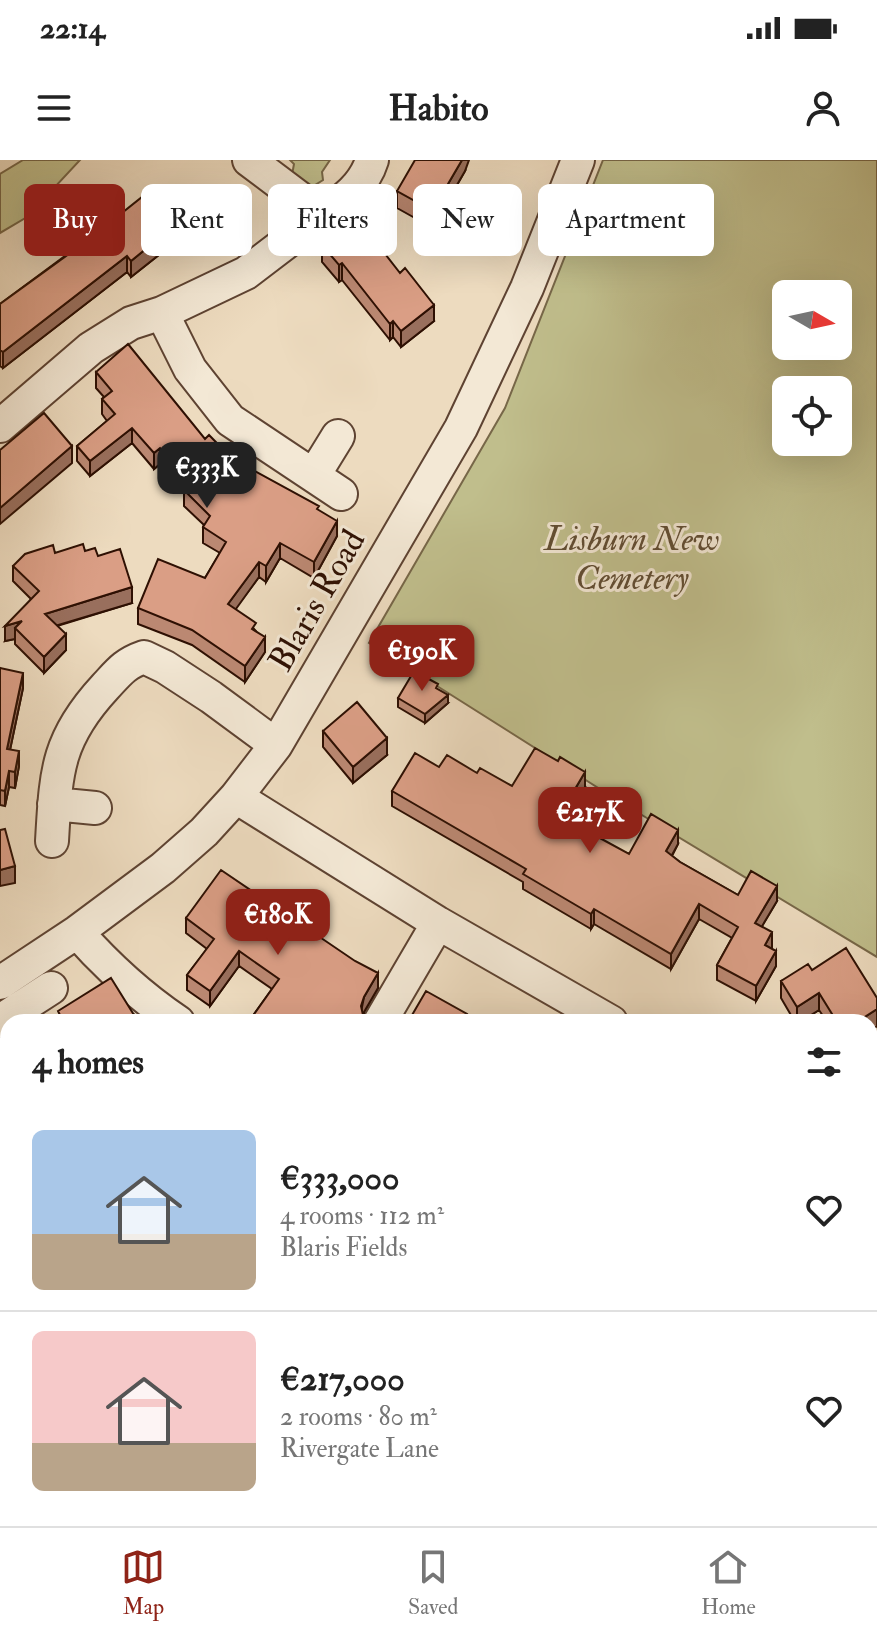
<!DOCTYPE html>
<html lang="en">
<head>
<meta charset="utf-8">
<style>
  :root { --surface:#fff; --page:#f6f6f6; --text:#222; --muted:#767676; --line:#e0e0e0; --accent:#8f2418 }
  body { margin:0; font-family:"IM FELL Double Pica",serif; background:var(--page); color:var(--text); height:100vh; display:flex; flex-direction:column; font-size:30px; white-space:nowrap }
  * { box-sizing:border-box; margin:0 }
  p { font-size:26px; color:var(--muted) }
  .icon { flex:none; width:44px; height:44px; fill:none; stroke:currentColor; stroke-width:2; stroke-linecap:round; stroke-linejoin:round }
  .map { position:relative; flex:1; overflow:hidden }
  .side { position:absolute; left:0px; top:854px; width:878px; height:512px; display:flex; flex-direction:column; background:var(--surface); border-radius:24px 24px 0 0; box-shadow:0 8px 32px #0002 }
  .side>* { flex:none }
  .banner { position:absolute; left:24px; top:24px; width:830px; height:72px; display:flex; gap:16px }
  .needle { width:52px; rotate:99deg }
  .buttons { position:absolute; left:772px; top:120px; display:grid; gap:16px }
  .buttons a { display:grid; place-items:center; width:80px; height:80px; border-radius:12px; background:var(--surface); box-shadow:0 8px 32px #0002; font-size:40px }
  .price { position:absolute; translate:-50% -68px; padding:0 18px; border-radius:16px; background:var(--accent); color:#fff; font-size:26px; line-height:52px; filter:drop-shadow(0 2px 4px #0008) }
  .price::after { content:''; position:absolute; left:50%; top:48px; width:24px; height:18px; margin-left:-12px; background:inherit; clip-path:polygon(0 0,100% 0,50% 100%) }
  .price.selected { background:#222; color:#fff }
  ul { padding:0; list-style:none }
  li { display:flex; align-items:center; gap:24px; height:200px; padding:0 32px }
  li+li { border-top:2px solid var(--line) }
  li span { display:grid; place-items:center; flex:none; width:224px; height:160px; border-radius:12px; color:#555 }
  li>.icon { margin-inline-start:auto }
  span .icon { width:96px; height:96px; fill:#fffc; stroke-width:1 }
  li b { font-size:34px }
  h2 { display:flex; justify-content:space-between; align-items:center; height:96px; padding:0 32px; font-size:34px }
  .chip { padding:0 28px; border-radius:12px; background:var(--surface); box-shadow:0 8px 32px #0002; font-size:28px; line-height:72px }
  .chip.selected { background:var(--accent); color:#fff }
  .status { display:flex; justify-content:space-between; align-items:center; height:56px; padding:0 40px; background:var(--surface); direction:ltr }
  .status svg { height:22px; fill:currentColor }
  header { display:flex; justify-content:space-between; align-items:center; height:104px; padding:0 32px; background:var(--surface); font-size:36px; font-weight:700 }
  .tab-bar { display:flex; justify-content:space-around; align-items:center; height:112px; border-top:2px solid var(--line); background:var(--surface); font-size:22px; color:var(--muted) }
  .tab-bar a { display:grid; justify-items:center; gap:4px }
  .tab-bar .selected { color:var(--accent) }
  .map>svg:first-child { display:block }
</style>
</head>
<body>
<div class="status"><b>22:14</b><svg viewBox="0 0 49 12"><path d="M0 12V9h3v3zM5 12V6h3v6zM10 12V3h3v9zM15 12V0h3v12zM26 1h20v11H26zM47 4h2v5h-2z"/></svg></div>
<header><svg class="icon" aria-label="menu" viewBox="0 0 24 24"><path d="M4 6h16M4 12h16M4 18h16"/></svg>Habito<svg class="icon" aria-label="person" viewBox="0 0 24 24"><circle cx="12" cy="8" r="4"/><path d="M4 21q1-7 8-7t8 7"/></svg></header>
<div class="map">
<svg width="877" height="1366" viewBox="0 0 877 1366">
  <rect width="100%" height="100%" fill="#eddbbf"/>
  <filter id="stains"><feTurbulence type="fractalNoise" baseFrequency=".0025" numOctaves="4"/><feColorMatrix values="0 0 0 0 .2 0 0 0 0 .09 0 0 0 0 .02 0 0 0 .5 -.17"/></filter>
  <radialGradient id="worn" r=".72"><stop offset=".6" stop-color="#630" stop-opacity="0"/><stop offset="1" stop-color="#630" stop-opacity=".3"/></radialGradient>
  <!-- green -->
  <path fill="#c0be8c" stroke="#776748" stroke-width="2" fill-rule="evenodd" d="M23 0H80L27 57 0 73V14Z
    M290 0H330L322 12 323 20 307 30 291 20 294 4Z
    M603 0H877V797L622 643 369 483 505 248ZM786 134H838V186H786ZM786 230H838V282H786Z
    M0 974 8 977V1122L0 1120Z
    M877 1060V1366H717L698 1358H870V1082Z"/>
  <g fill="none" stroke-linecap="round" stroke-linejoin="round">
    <defs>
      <path id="minor" d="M249 0 322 55C344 40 364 26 372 0
        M162 153 190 209 230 260 341 334
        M0 266 91 188 131 163 162 153 246 113 322 55
        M314 315 338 276
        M236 637 438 763 611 862
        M54 644 95 648
        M52 681C56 613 56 580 105 527 119 512 124 504 144 497L165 507 211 537 276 585
        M77 772C107 806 141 837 178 862
        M0 823 77 772 163 708 204 672 236 637 276 585 461 268 527 128 578 0
        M0 861 51 828
        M380 862 438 763"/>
    </defs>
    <!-- minor casing -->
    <use href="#minor" stroke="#5e4332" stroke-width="36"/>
    <!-- minor -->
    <use href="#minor" stroke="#f3e8d5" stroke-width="32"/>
  </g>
  <!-- wall -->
  <path fill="#bb8872" stroke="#2e1003" stroke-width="2" d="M465 11 431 70V67L397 48V31Z
    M56 60 108 64 174 83 131 117 127 112 3 208 0 206V144L73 90 56 76Z
    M322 85 434 161 401 187 393 177 390 180 342 120 339 122 322 102Z
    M96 212 205 279 248 315 319 351 337 376 314 418 280 398 266 422 259 417 235 449 256 471 265 492 245 522 192 485 138 464V448L205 418 220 393 203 383V367L204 365 184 346V330L185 329 160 304 154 309 132 283 90 316 77 301V286L107 261 102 254V239L104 237 96 228Z
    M85 391 132 443 57 466 66 490 44 513 15 484V479L5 481 31 439 13 421V406L55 393Z
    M0 508 23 528 10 590 19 606 15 628 9 627 5 646 0 645Z
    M398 538 448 543 425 563 398 547Z
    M323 571 387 595 353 623 323 587Z
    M439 607 477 613 512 626 585 627 564 662 596 681 629 694 678 684 672 696 680 702 738 735 777 741 762 766 772 787 771 789 776 806 756 841 717 820V805L732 778 699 759 671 809 594 764 591 769 523 729V722L392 646V631Z
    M186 758 378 828 364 852 363 862H252V857L272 829 239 806 210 846 187 830V815L207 789 186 773Z
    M812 810 877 838V866L870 870V862H827L819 850 800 862H795L781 838V821Z
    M0 1176 3 1180 8 1181V1304L0 1302V1244L1 1239H0Z"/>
  <!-- shaded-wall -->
  <path fill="#996f5d" stroke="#2e1003" stroke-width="2" d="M462 0H469L465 11 431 70V53Z
    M174 66V83L131 117V101Z
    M127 96V112L3 208V192Z
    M342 103V120L339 122V105Z
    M434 145V161L401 187V171Z
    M393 161V177L390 180V164Z
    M132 268V283L90 316V301Z
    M72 286V303L0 364V348Z
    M160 288V304L154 309V293Z
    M337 361V376L314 418V402Z
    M280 383V398L266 422V406Z
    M259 402V417L228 460V444Z
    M132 427V443L45 469V454Z
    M22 461 15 468V479L5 481V466Z
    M66 474V490L44 513V497Z
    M265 477V492L245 522V506Z
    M23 513V528L7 604V589Z
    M448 535V543L425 563V554Z
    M387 578V595L353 623V607Z
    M19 591V606L15 628V612Z
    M9 611V627L5 646V631Z
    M585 612V627L558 673V658Z
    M678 670V684L666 706V691Z
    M15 706V723L0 726V710Z
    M777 726V741L755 778V763Z
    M699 744V759L671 809V794Z
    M594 749V764L591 769V754Z
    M772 772V787L765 800V785Z
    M239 791V806L210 846V831Z
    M776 791V806L756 841V826Z
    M378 813V828L364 852 363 862H359L364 837Z
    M819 833V850L800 862H797V847Z
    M877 849V866L870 870V862H857Z
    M134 855V862H123Z
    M8 935V950L0 955V940Z
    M877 949V966L870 981V964Z
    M5 1120V1140L0 1163V1143Z"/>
  <!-- building -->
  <path fill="#da9e85" stroke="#2e1003" stroke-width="2" d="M415 0H462L431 53V50L397 31Z
    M147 33 174 66 131 101 127 96 3 192 0 190V144L84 83 56 60 85 36 108 64Z
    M357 58 400 113 405 108 434 145 401 171 393 161 390 164 342 103 339 105 322 85Z
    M128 184 205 279 209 275 248 315 251 309 319 346 317 349 337 361 314 402 280 383 266 406 259 402 228 444 256 463 252 469 265 477 245 506 192 470 138 448 158 399 205 418 226 382 203 367 210 356 184 330 193 322 160 288 154 293 132 268 90 301 77 286 115 254 102 239 112 231 96 212Z
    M44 253 72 286 0 348V290Z
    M83 384 85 391 95 388 98 396 120 389 132 427 45 454 66 474 44 497 15 468 22 461 5 466 39 431 13 406 25 394 53 385 55 393Z
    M0 508 23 513 7 589 19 591 15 612 9 611 5 631 0 630Z
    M414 511 438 524 436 528 448 535 425 554 398 538Z
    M357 542 387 578 353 607 323 571Z
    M535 588 558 601 560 597 585 612 558 658 596 681 598 677 629 694 651 654 678 670 666 691 680 702 738 735 751 711 777 726 755 763 772 772 765 785 776 791 756 826 717 805 738 767 699 744 671 794 594 749 591 754 523 714 526 709 392 631 415 593 439 607 447 595 477 613 480 608 512 626Z
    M5 669 15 706 0 710V670Z
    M221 710 355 801 378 813 364 837 361 846 363 855 359 862H260L252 857 279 819 239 791 210 831 187 815 214 779 186 758Z
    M846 788 877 838V849L857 862H837L819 833 797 847 781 821 808 804 812 810Z
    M111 818 134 855 123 862H47L60 855 58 851Z
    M426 831 467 854 464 861 465 862H408Z
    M870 882 877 886V949L870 964Z
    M8 885V935L0 940V890Z
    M0 1119 5 1120 0 1143Z
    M0 1176H3L2 1180 8 1181V1284L0 1282V1244L6 1220 0 1219Z
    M174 1358H246L243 1366H171Z
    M420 1358H452L480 1366H417Z"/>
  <g text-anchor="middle" stroke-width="6" stroke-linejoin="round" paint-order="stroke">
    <!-- park labels -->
    <g font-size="34" font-style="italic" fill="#614d33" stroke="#f3e8d5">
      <text x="632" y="390">Lisburn New<tspan x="632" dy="39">Cemetery</tspan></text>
    </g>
    <!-- street labels -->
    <g font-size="34" fill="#2e1003" stroke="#f3e8d5">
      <text transform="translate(316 440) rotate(-60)" y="12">Blaris Road</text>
    </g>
  </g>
  <rect width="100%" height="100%" filter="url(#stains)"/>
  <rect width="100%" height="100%" fill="url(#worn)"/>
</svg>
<div class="buttons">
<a><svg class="needle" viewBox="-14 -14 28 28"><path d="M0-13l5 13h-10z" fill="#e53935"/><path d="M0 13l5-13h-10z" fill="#767676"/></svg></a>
<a><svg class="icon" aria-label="locate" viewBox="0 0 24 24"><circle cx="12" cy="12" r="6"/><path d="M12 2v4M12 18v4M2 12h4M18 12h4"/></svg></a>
</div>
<b class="price selected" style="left:207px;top:350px">€333K</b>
<b class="price" style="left:422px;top:533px">€190K</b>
<b class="price" style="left:590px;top:695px">€217K</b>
<b class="price" style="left:278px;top:797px">€180K</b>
<div class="banner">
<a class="chip selected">Buy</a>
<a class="chip">Rent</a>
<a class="chip">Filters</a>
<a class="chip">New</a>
<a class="chip">Apartment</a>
</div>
<section class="side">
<h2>4 homes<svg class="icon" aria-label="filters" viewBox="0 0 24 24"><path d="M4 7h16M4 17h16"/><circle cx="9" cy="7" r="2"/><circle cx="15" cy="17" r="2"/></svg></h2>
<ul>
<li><span style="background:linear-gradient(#a9c7e8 65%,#b9a48a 0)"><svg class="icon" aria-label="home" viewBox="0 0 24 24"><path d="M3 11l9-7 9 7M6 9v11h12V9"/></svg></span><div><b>€333,000</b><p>4 rooms · 112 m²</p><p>Blaris Fields</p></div><svg class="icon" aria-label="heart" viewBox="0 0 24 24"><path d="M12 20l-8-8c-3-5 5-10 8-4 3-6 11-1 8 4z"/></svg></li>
<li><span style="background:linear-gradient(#f6c9c9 70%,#b9a48a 0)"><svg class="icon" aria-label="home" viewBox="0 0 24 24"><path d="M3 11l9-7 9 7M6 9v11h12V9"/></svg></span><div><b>€217,000</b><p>2 rooms · 80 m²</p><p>Rivergate Lane</p></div><svg class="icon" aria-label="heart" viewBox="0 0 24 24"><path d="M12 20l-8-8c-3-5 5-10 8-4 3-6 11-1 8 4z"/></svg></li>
</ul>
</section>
</div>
<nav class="tab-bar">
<a class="selected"><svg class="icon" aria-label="map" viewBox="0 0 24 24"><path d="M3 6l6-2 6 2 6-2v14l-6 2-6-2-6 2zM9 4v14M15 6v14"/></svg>Map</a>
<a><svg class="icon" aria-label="saved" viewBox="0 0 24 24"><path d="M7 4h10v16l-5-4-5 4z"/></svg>Saved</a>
<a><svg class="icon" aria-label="home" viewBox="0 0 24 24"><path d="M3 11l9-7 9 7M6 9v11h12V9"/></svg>Home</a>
</nav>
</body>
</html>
